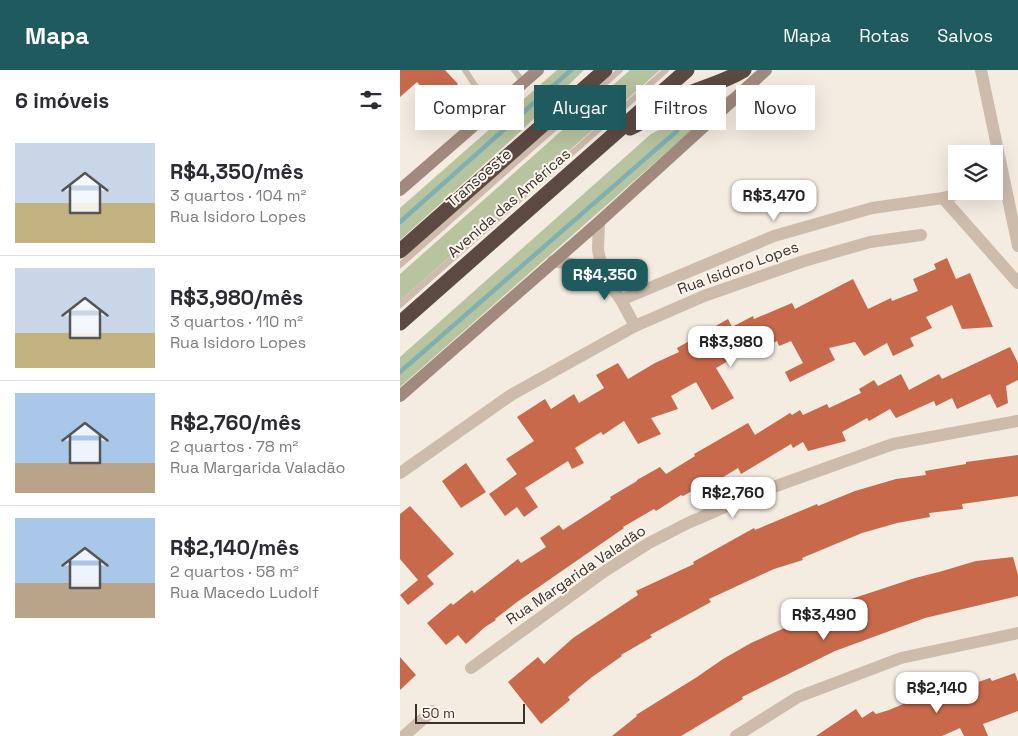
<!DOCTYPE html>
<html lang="pt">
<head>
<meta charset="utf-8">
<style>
  :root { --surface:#fff; --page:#f7f7f7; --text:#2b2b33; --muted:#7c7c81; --line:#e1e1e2; --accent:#1f5a5e }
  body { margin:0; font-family:"Space Grotesk",sans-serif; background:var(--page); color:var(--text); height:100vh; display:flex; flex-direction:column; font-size:19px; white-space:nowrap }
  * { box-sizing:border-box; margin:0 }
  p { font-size:16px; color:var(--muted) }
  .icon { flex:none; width:28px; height:28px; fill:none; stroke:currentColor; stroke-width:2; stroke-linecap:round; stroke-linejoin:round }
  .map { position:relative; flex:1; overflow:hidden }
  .panel { display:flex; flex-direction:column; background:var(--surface); width:400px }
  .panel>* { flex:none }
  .guide { position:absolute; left:15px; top:15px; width:475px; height:45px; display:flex; gap:10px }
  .buttons { position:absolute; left:548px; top:75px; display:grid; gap:10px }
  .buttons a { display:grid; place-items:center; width:55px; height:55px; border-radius:0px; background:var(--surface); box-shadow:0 5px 20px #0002; font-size:25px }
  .scale { position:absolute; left:15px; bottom:12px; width:110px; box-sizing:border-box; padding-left:5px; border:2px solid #3b302b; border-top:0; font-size:14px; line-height:18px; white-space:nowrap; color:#3b302b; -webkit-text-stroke:4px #fbf5ee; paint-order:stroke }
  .price { position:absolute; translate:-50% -42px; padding:0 11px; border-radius:10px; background:#fff; color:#222; font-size:16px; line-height:32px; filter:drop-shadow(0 1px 2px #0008) }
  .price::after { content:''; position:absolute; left:50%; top:30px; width:15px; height:11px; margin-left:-8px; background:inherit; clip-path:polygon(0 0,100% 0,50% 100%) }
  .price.on { background:var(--accent); color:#fff }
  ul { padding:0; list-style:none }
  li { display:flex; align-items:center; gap:15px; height:125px; padding:0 15px }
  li+li { border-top:1px solid var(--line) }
  li span { display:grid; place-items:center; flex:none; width:140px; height:100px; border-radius:0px; color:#555 }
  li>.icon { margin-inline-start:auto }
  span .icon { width:60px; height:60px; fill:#fffc; stroke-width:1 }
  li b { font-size:21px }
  h2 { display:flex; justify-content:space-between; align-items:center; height:60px; padding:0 15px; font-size:21px }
  .chip { padding:0 18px; border-radius:0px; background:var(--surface); box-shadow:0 5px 20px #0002; font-size:18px; line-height:45px }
  .chip.on { background:var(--accent); color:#fff }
  header { display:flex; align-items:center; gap:30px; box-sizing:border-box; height:70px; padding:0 25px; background:var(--accent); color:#fff }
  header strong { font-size:24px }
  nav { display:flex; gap:28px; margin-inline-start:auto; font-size:18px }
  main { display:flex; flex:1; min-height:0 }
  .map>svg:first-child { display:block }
</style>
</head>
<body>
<header>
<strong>Mapa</strong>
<nav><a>Mapa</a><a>Rotas</a><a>Salvos</a></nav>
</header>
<main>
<section class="panel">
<h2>6 imóveis<svg class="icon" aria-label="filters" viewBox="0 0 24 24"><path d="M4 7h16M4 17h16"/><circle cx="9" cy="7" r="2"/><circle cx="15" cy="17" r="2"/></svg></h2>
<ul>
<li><span style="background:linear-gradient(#c9d6e8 60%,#c2b280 0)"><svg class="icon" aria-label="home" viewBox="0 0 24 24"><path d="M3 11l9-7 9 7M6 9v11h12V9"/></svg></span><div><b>R$4,350/mês</b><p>3 quartos · 104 m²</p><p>Rua Isidoro Lopes</p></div></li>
<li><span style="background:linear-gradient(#c9d6e8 65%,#c2b280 0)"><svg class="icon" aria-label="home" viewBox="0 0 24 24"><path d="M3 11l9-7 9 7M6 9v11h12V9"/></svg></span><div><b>R$3,980/mês</b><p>3 quartos · 110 m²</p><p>Rua Isidoro Lopes</p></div></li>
<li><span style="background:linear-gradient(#a9c7e8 70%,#b9a48a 0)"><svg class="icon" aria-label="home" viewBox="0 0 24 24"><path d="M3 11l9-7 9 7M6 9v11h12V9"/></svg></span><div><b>R$2,760/mês</b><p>2 quartos · 78 m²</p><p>Rua Margarida Valadão</p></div></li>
<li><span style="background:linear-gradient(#a9c7e8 65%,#b9a48a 0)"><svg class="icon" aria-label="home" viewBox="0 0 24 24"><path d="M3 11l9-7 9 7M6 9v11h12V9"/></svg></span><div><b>R$2,140/mês</b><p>2 quartos · 58 m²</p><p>Rua Macedo Ludolf</p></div></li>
</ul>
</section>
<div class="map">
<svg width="618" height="666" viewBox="0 0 618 666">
  <rect width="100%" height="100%" fill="#f4ebe1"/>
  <!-- green -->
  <path fill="#b8c4a0" d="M157 0H184L120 62 0 170V138Z
    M230 0H260L0 231V204Z
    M335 22 0 317V287L251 64Z"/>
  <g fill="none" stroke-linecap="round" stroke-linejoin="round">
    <!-- stream -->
    <path stroke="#7fb0b2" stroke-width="4.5" d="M0 152 171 0
      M0 302 277 61"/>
  </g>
  <!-- building -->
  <path fill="#c8694b" d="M0 0H45L58 14 36 34 17 12 0 27Z
    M547 188 556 209 570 203 593 257 562 259 552 235 526 247 532 258 510 268 514 276 493 286 487 273 464 286 455 272 429 278 435 290 390 312 385 302 403 293 391 271 379 276 377 271 355 282 352 277 316 298 334 328 312 340 296 312 271 326 278 339 251 348 261 364 238 374 224 351 203 365 201 362 175 378 184 393 172 399 168 391 125 418 138 437 124 447 117 437 105 446 89 424 117 404 106 389 134 371 117 347 145 329 151 339 174 324 179 333 204 318 196 305 218 293 228 309 255 293 279 282 277 278 328 249 332 257 353 246 354 249 392 233 395 239 453 209 468 239 491 228 492 231 518 221 513 209 536 199 534 194Z
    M610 277 618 293V310L606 316 608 333 597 338 590 324 557 339 552 328 536 336 534 331 496 348 490 339 469 351 467 348 442 362 446 371 408 381 403 372 393 378 391 374 341 404 338 398 312 414 310 411 283 426 281 425 256 441 254 439 223 457 224 458 117 532 95 549 96 550 85 557 66 574 58 565 46 575 27 553 51 533 53 535 72 520 74 523 118 489 121 493 146 477 140 468 159 455 163 460 211 429 210 427 237 411V410L260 397 266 404 295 386 294 384 348 353 355 365 390 343 392 345 400 340 403 345 427 334 429 338 461 323 459 319 474 310 478 316 501 304 509 320 539 304 542 309Z
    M618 385V426L562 434 563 439 529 443 530 447 497 453 462 463 402 488 403 490 374 499 309 529 311 532 250 565 252 567 221 585 222 586 192 607 168 627 170 630 141 654 108 612 138 587 144 594 173 568 238 525 236 521 294 494 293 492 354 458 355 460 417 434 418 436 455 421 496 409 526 405 525 401 566 394V392Z
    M66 393 86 422 61 438 42 411Z
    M10 436 54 484 27 506 34 514 8 535 0 525 18 510 0 489V444Z
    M613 487 618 505V526L525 548 435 581 342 627 343 629 281 666H212L237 646 236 645 297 607 323 589 351 573 389 556V555L451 529 515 508 539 502 576 491Z
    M0 587 16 605 0 620Z
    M615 603 618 612V641L583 654 588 666H564L560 658 542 666H416L456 639 462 648 473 641 476 644 489 640 515 629 531 624 532 626 538 624 542 633 575 622 573 617 579 614 578 612 590 608 592 611Z"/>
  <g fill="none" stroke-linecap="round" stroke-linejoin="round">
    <!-- lane -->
    <path stroke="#cdbbac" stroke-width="6" d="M65 0 74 14 94 38
      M114 0 124 13
      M0 195 220 0
      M0 235 266 0"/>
    <!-- street -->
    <path stroke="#cdbbac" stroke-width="12" d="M581 0 618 176
      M543 128 618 213
      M199 152 198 180 204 206 221 230 235 256
      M153 191 182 196 204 206
      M221 230 374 166 472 138 543 128 567 121
      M0 403 111 325 235 256 304 226 404 191 470 172 521 165
      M71 598 205 501 249 473 288 453 362 421 493 374 618 351
      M4 666 32 641
      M336 666 398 627 501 588 618 563"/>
    <!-- secondary -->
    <path stroke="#a18a7d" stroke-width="12" d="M0 120 138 0
      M0 326 199 152 366 0"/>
    <!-- highway -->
    <path stroke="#5c4a42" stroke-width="15" d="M230 58C247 51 260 37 276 29 298 18 323 13 344 0
      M0 181 205 0
      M0 253 287 0"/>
  </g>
  <g text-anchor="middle" stroke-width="4" stroke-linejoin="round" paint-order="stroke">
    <!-- street labels -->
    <g font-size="15" fill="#3b302b" stroke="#fbf5ee">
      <text transform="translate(79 108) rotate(-41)" y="5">Transoeste</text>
      <text transform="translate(109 133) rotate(-41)" y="5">Avenida das Américas</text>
      <text transform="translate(338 198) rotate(-20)" y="5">Rua Isidoro Lopes</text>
      <text transform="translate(176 505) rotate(-34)" y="5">Rua Margarida Valadão</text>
    </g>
  </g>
</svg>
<div class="buttons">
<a><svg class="icon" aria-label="layers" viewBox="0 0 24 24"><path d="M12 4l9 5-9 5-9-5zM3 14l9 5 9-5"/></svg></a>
</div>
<div class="scale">50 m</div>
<b class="price" style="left:374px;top:152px">R$3,470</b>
<b class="price on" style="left:205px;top:231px">R$4,350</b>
<b class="price" style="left:331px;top:298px">R$3,980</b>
<b class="price" style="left:333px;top:449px">R$2,760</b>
<b class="price" style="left:424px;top:571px">R$3,490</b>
<b class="price" style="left:537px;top:644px">R$2,140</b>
<div class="guide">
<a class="chip">Comprar</a>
<a class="chip on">Alugar</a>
<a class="chip">Filtros</a>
<a class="chip">Novo</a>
</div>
</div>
</main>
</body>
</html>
